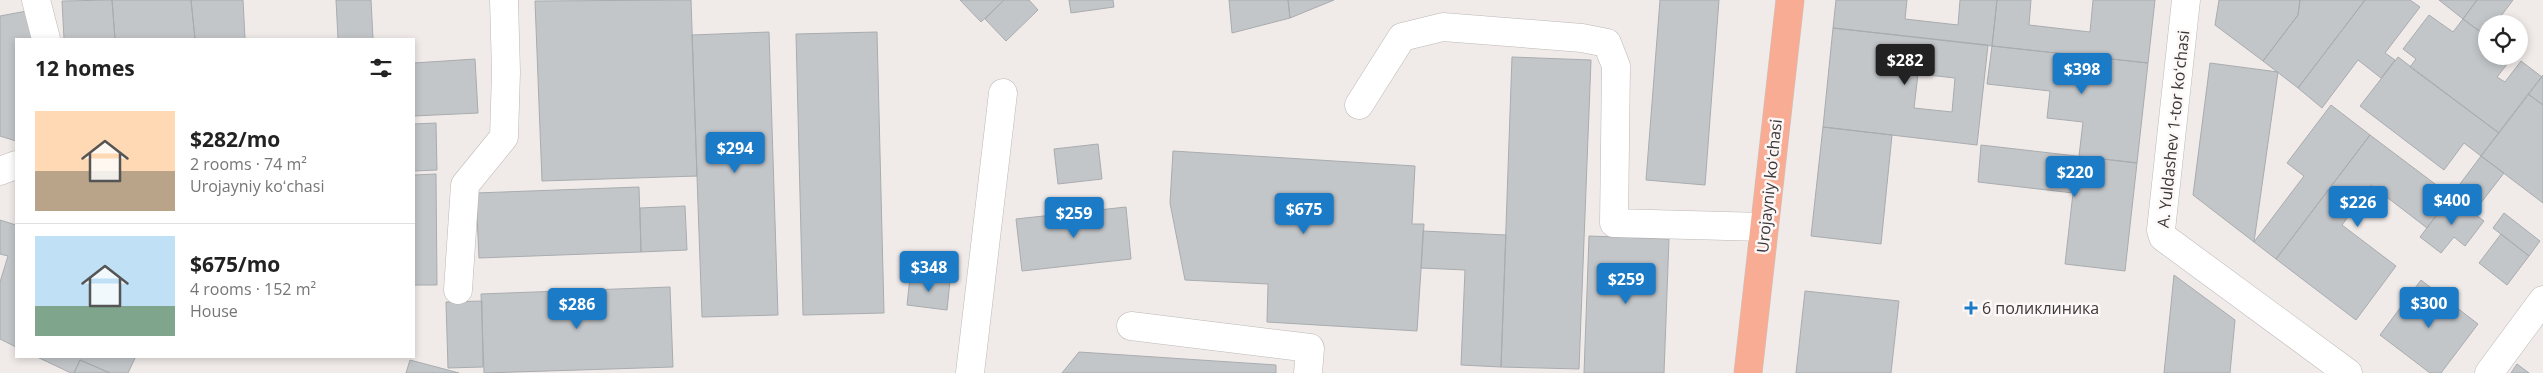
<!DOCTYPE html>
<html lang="en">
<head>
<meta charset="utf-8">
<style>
  :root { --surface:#fff; --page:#f2f2f2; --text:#222; --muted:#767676; --line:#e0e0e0; --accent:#1b7bc7 }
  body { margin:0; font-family:"Open Sans",sans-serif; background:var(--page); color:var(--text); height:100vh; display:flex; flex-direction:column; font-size:19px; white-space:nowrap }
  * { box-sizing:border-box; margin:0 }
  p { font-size:16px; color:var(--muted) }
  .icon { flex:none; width:28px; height:28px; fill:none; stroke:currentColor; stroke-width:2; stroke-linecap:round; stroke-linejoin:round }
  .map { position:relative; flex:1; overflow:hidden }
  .drawer { position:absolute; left:15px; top:38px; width:400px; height:320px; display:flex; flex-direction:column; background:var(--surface); border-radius:0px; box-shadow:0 2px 8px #0003 }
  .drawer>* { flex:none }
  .fabs { position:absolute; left:2478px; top:15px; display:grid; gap:10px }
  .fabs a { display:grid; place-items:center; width:50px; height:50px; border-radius:50%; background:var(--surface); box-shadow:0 2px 8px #0003; font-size:25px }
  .price { position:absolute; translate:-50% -42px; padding:0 11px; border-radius:5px; background:var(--accent); color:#fff; font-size:16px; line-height:32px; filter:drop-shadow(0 1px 2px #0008) }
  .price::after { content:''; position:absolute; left:50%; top:30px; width:15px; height:11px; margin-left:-8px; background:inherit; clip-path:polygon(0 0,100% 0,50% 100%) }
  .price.on { background:#222; color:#fff }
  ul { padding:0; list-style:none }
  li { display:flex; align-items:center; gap:15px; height:125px; padding:0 20px }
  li+li { border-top:1px solid var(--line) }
  li span { display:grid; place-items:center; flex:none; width:140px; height:100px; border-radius:0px; color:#555 }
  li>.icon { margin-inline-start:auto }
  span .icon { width:60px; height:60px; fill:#fffc; stroke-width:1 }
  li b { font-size:21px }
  h2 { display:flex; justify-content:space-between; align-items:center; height:60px; padding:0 20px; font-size:21px }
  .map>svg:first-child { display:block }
</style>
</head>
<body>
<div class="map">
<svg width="2543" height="373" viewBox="0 0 2543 373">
  <rect width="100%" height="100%" fill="#f0ebe9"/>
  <!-- building -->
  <path fill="#c3c6c9" stroke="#a9acaf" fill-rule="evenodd" d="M112 0H191L195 39H115Z
    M112 0 115 39H64L62 1Z
    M191 0H243L245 39H195Z
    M336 0H371L373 39H338Z
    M691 0 697 176 542 181 535 1Z
    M960 0H1004L981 22Z
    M1004 0H1029L1038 10 1006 41 985 19Z
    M1069 0H1113L1114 7 1071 13Z
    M1229 0H1288L1290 18 1232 33Z
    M1288 0H1334L1290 18Z
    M1660 0H1719L1705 185 1646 180Z
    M1836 0H1907L1905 19 1958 25 1960 0H1997L1992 46 1833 28Z
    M1997 0H2031L2029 25 2090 32 2093 0H2155L2148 63 1992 46Z
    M2219 0H2300L2298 15 2263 61 2215 25Z
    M2300 0H2365L2298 88 2263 61 2298 15Z
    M2365 0H2410L2420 7 2385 53 2395 60 2381 78 2358 60 2322 108 2298 88Z
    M2439 0H2477L2463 19Z
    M2477 0H2513L2495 24H2486V36L2463 19Z
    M32 10 33 39H16V141L0 136V16Z
    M2429 15 2453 32 2463 19 2486 36 2481 43 2486 46V56H2499L2508 63 2497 77 2505 82 2521 61 2542 77 2499 133 2410 67 2416 59 2403 49Z
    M1833 28 1988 45 1977 145 1823 127ZM1918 74 1955 78 1952 112 1914 108Z
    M769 32 778 315 702 317 692 35Z
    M877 32 884 313 803 315 796 34Z
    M1992 46 2148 63 2137 163 2079 156 2083 122 2047 118 2050 91 1987 84Z
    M1512 57 1591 60 1579 369 1501 367Z
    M2398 57 2499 133 2481 156 2464 143 2444 170 2360 106Z
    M475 59 478 113 414 116V63Z
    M2210 63 2278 72 2254 242 2193 195Z
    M2543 75V105L2528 94Z
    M2528 94 2543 105V203L2481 156Z
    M2331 105 2370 135 2276 259 2254 242 2304 176 2287 163Z
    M436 123 437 170 414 171V124Z
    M1823 127 1892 135 1881 244 1811 236Z
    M2370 135 2451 196 2427 228 2371 185 2342 225 2396 266 2356 320 2276 259Z
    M1098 144 1102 179 1058 184 1054 149Z
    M1981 145 2137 163 2125 271 2065 264 2073 193 1978 182Z
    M1173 151 1415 166 1412 224H1424L1417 331 1267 322 1268 284 1185 280 1170 203Z
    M2481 156 2504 173 2473 213 2451 196Z
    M436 174 437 285H414V175Z
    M639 187 641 252 479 258 476 193Z
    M2451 196 2484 221 2465 246 2454 237 2441 253 2420 237Z
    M685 206 687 250 641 252 640 208Z
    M1126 207 1131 259 1022 271 1016 219Z
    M2504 213 2540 241 2529 256 2493 228Z
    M0 220 16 225V347L0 339V282L8 256 0 254Z
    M1423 231 1506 235 1501 367 1461 365 1465 270 1421 268Z
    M2501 234 2529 256 2507 285 2479 263Z
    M1589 236 1669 239 1664 373H1584Z
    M2174 275 2235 320 2230 373H2164Z
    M910 277 950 281 947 310 907 305Z
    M2421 280 2478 324 2441 373H2430L2380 335Z
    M670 287 673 367 484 373 481 294Z
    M1805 291 1899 301 1891 373H1796Z
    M482 301 483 367 448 368 446 302Z
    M1079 352 1276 365V373H1062Z
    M35 356H136L128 373H110L80 360 74 373H71Z
    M80 360 110 373H74Z
    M410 360 459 373H406Z
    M2517 364 2529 373H2511Z"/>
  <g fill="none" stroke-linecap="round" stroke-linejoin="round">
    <defs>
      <path id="minor" d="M36 0 46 39
        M2186 0 2161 230 2163 237 2348 373
        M1359 105 1402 37 1443 27 1582 38 1607 43 1616 66 1614 223 1764 227
        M0 171 16 165
        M458 290 465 185 504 137 506 72 504 0
        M1131 326 1310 348 1308 373
        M970 373 1003 93
        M2489 373 2543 300"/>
      <path id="major" d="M1748 373 1790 0"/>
    </defs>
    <!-- minor casing -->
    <use href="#minor" stroke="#bcb8b6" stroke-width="29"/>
    <!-- major casing -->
    <use href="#major" stroke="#c8c8c8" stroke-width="29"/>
    <!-- minor -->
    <use href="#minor" stroke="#fff" stroke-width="28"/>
    <!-- major -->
    <use href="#major" stroke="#f8ac94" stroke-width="28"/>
  </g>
  <!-- markers -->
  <path fill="#1b7bc7" stroke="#fdf8f7" stroke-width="2" d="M1968.5 300.5h5v5h5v5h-5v5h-5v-5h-5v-5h5z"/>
  <g text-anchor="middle" stroke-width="5" stroke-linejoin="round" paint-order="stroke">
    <!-- street labels -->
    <g font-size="16" fill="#3b3939" stroke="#fdf8f7">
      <text transform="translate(2173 129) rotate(-84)" y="6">A. Yuldashev 1-tor koʻchasi</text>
      <text transform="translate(1769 186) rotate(-84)" y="6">Urоjayniy koʻchasi</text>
    </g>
    <!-- poi labels -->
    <g font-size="16" fill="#3b3939" stroke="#fdf8f7" text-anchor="start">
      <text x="1982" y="314">6 поликлиника</text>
    </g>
  </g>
</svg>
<div class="fabs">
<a><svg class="icon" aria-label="locate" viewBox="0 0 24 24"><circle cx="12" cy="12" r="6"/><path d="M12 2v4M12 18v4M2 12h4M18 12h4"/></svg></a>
</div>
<b class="price on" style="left:1905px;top:86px">$282</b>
<b class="price" style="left:2082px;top:95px">$398</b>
<b class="price" style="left:735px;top:174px">$294</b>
<b class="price" style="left:2075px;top:198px">$220</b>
<b class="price" style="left:2452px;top:226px">$400</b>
<b class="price" style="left:2358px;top:228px">$226</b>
<b class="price" style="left:1304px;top:235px">$675</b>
<b class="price" style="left:1074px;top:239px">$259</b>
<b class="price" style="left:929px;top:293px">$348</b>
<b class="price" style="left:1626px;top:305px">$259</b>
<b class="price" style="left:2429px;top:329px">$300</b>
<b class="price" style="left:577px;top:330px">$286</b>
<section class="drawer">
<h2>12 homes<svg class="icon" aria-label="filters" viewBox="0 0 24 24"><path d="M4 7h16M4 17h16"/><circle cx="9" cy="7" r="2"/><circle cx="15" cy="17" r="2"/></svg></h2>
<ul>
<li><span style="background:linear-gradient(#ffd9b3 60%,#b9a48a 0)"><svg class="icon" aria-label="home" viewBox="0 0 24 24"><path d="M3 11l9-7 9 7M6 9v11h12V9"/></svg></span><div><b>$282/mo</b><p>2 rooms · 74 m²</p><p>Urоjayniy koʻchasi</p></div></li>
<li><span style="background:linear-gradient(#bfe0f5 70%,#7fa58c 0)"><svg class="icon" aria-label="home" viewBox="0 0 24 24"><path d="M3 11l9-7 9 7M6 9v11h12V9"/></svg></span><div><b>$675/mo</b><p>4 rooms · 152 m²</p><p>House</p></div></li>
</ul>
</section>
</div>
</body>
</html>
